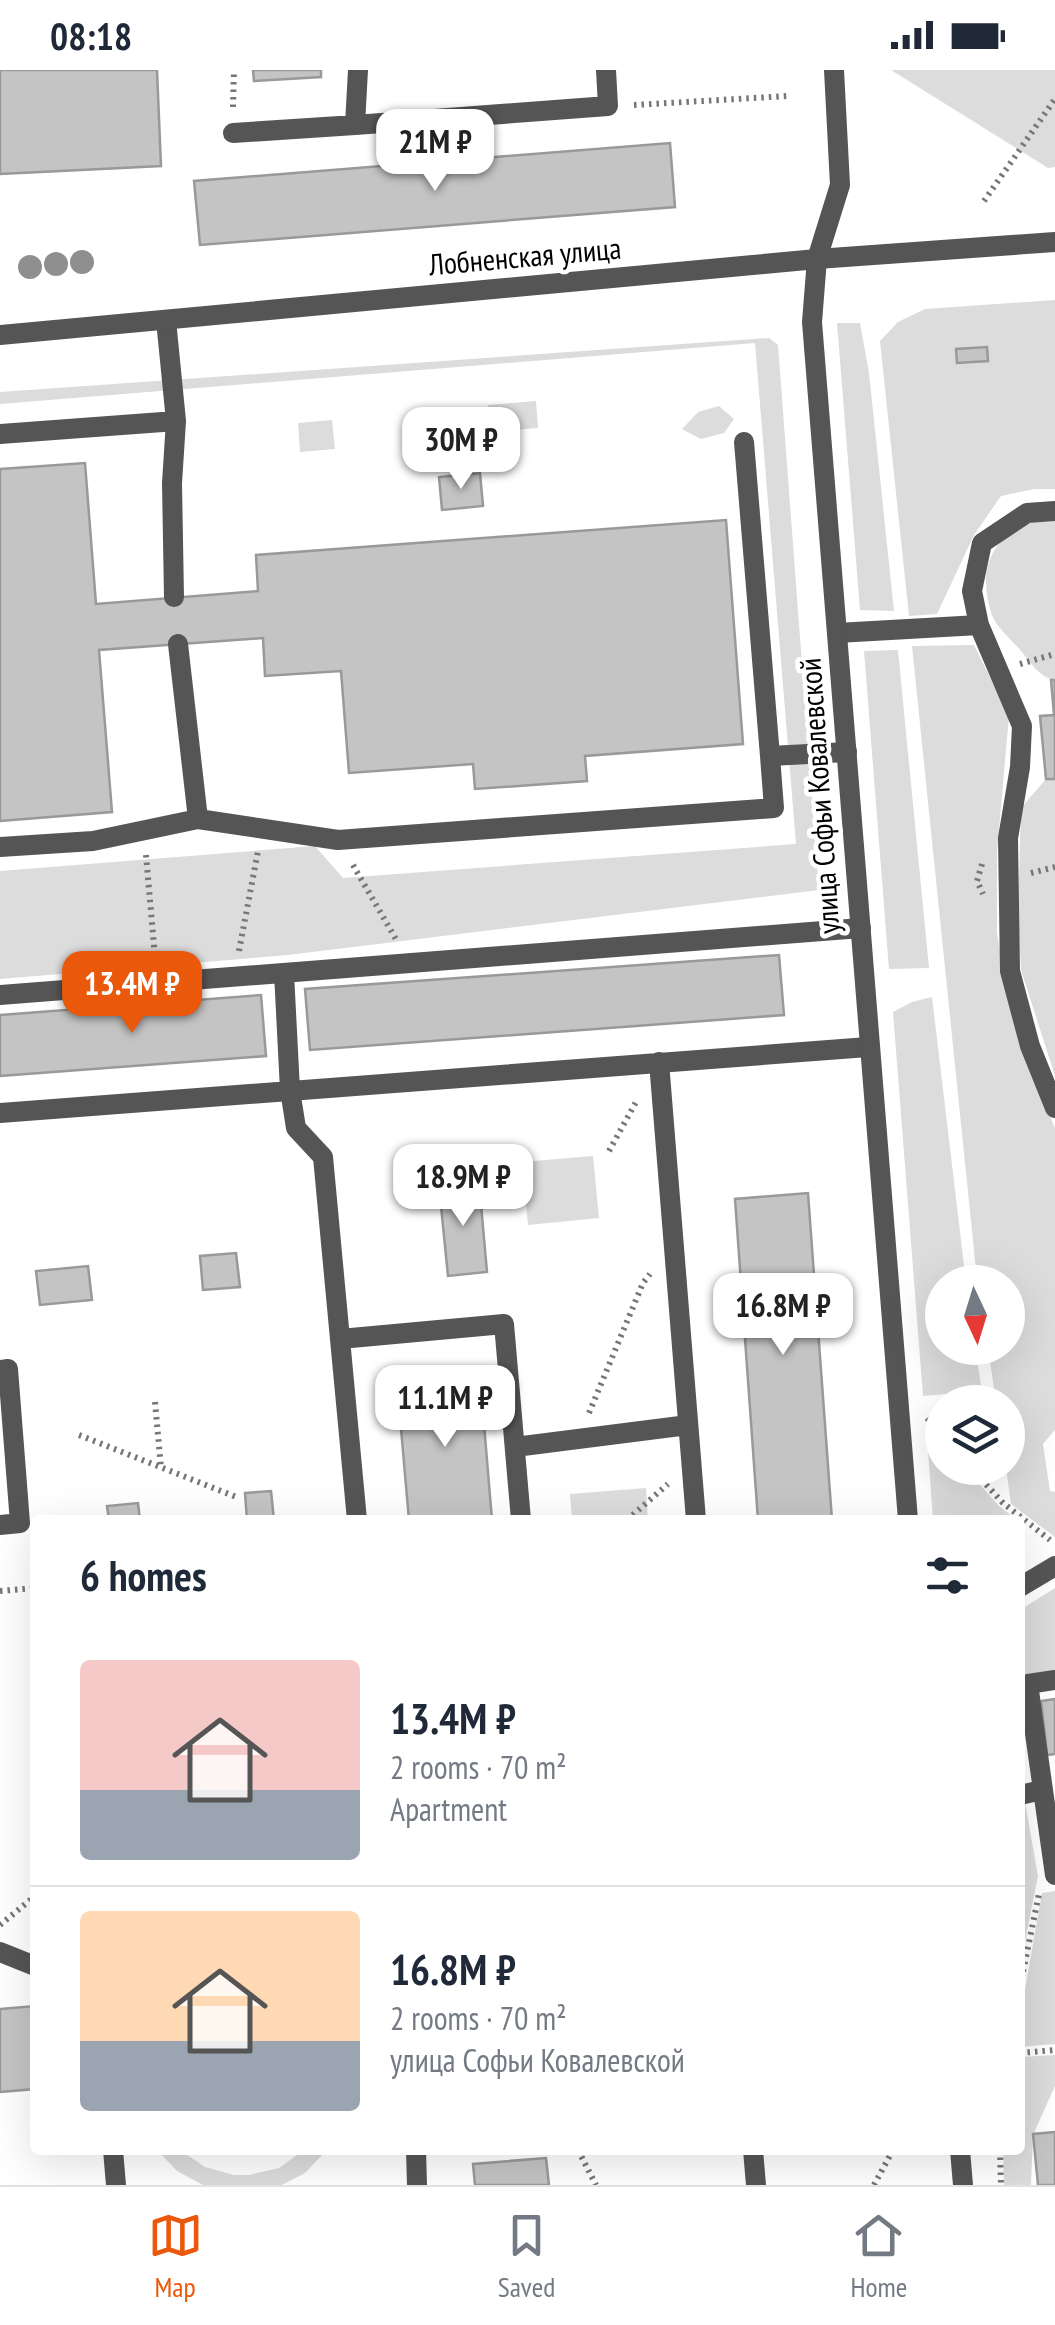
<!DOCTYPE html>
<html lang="en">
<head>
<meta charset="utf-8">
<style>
  :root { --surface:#fff; --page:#f2f2f3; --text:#1f2937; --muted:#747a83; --line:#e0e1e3; --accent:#ea580c }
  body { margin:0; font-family:"PT Sans Narrow",sans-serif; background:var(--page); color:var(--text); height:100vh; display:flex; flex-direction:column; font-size:38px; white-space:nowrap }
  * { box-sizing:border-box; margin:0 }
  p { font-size:32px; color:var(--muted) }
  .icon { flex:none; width:55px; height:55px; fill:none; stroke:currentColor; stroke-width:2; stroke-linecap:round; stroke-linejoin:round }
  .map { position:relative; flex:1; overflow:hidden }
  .sheet { position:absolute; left:30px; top:1445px; width:995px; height:640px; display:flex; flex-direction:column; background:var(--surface); border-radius:10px; box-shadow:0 10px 40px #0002 }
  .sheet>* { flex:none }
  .needle { width:65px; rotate:176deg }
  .controls { position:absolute; left:925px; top:1195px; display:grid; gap:20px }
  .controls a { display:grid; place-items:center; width:100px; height:100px; border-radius:50%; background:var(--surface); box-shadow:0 10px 40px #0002; font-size:50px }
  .price { position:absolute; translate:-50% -85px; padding:0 22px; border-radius:20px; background:#fff; color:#222; font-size:32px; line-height:65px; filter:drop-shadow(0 2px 5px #0008) }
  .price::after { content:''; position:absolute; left:50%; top:60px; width:30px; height:22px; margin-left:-15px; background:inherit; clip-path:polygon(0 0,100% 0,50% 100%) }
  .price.on { background:var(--accent); color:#fff }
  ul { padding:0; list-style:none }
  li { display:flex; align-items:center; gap:30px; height:250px; padding:0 50px }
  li+li { border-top:2px solid var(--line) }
  li span { display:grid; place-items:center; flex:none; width:280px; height:200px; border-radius:10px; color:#555 }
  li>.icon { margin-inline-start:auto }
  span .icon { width:120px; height:120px; fill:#fffc; stroke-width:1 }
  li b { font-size:42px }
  h2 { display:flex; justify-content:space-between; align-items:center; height:120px; padding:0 50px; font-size:42px }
  .status { display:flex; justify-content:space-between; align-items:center; height:70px; padding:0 50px; background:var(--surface); direction:ltr }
  .status svg { height:28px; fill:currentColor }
  .tabs { display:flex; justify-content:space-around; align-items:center; height:140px; border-top:2px solid var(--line); background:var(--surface); font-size:28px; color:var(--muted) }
  .tabs a { display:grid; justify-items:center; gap:5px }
  .tabs .on { color:var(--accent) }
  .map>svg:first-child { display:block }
</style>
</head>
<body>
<div class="status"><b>08:18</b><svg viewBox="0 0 49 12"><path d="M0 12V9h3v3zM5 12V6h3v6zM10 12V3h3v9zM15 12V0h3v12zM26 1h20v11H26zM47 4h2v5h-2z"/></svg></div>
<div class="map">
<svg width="1055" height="2115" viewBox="0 0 1055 2115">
  <rect width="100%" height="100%" fill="#fff"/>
  <!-- green -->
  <path fill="#dcdcdc" d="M891 0H1055V97L1048 98Z
    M1055 230V419H1034L1001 426 974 465 937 544 909 546 880 271 898 252 925 239Z
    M837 253H860L869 303 894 541 860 540Z
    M769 268 778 275 819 820 288 885 0 909V801L315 776 343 808 796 774 755 273 0 334V322Z
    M536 331 538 358 490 362 488 335Z
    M719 336 734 349 724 363 701 369 682 359 698 342Z
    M332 350 335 379 300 382 298 353Z
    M1055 447V610C1039 607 1031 593 1021 581 1012 570 996 557 992 545 973 491 1001 452 1055 447Z
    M974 575 1009 646 997 782V864L1008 923 1031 1005 1055 1058V1360L1043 1374 1050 1421 1055 1422V1467L1011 1434 1006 1398 1008 1332H996L988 1278H1008V1212H978L976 1200 912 576Z
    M898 580 929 898 889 899 864 581Z
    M1046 709H1055V1006L1021 900 1018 844 1021 738Z
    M932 927 966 1212H942V1278H975L982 1321 923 1326 893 942 912 932Z
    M593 1086 599 1148 528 1155 522 1092Z
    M926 1353 942 1372V1398H965L999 1436 1017 1450H933Z
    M646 1418 648 1450H572L570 1424Z
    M1055 1518V1601L1020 1607V1540Z
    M1025 1732 1038 1806 1020 1896V1734Z
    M1055 1821V1974L1020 1977V1948L1042 1823Z
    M1055 1985V2016L1033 2065 1031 2115H1004L1003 2080H1020V1987Z
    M157 2080H180L205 2097 234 2105H249L279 2098 304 2080H327L305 2103 282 2115H203L177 2101Z"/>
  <!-- building -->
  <path fill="#c4c4c4" stroke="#999" stroke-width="2.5" d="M0 0H157L161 96 0 104Z
    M253 0H321V7L254 11Z
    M670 73 675 137 200 175 194 111Z
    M987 277 988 291 957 293 956 279Z
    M85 393 96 534 258 521 256 485 726 450 743 674 585 686 587 711 475 719 473 694 349 703 341 601 265 606 263 568 99 580 112 742 0 751V399Z
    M480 403 483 436 442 440 439 407Z
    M1051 610H1055V709H1046L1040 646 1054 645Z
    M779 885 784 945 310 980 305 919Z
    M261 925 266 986 0 1006V945Z
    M479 1112 487 1202 448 1206 439 1116Z
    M808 1123 832 1450H758L735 1129Z
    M236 1183 240 1217 203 1220 200 1186Z
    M88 1196 92 1230 40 1235 36 1201Z
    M480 1306 492 1450H409L397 1313Z
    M271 1421 274 1450H247L245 1423Z
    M138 1433 140 1450H109L107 1436Z
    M1055 1629V1684L1047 1685 1041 1631Z
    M35 1936V2019L0 2022V1939Z
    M1055 2062V2115H1038L1033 2064Z
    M546 2088 549 2115H475L473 2094Z"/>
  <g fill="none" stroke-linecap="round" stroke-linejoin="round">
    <!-- path -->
    <path stroke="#777" stroke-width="6" stroke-dasharray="2.5 5" stroke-linecap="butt" d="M634 35 788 26
      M233 37 234 0
      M984 131 1055 29
      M1020 594 1055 584
      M146 785 155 887
      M982 794 977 811 983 824
      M353 795 397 871
      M1031 803 1055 797
      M239 881 258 781
      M609 1081 636 1032
      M155 1332 161 1398
      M589 1343 643 1213 650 1204
      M927 1348 942 1366
      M79 1365 239 1428
      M971 1398 1003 1433 1050 1470
      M627 1450 668 1414
      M0 1521 35 1518
      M0 1855 35 1826
      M1020 1916 1039 1824
      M1020 1983 1055 1980
      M578 2080 596 2115
      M1000 2080 1001 2115
      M874 2115 893 2080"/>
    <!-- service -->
    <path stroke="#555" stroke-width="20" d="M358 0 355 55 608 36 606 0
      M233 63 355 55
      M166 250 176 351 172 413 174 527
      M0 364 176 351
      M744 372 770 686
      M1055 441 1027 443 982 473 972 521 979 555 1022 656 1020 697 1008 768 1010 901 1030 976 1055 1038
      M837 563 979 555
      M178 574 198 749 338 770 774 738 770 686 847 682
      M0 777 93 771 198 749
      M284 903 290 1020 296 1058 323 1087 340 1269
      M0 925 861 858
      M659 992 696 1450
      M0 1043 868 977
      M0 1300 8 1299 20 1453 0 1455
      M515 1377 688 1355
      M357 1450 340 1269 504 1254 521 1450
      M1020 1517 1055 1496
      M1055 1610 1028 1614 1055 1805
      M1020 1725 1042 1720
      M0 1882 35 1896
      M113 2080 116 2115
      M416 2080 417 2115
      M753 2080 756 2115"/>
    <!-- tertiary -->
    <path stroke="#555" stroke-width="20" d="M834 0 840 115 817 189 812 252 908 1450
      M0 265 817 189 1055 172
      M960 2080 963 2115"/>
  </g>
  <!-- trees -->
  <g fill="#8f8f8f">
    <circle cx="82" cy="192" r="12"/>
    <circle cx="56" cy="194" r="12"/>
    <circle cx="30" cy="197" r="12"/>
  </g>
  <g text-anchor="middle" stroke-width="9" stroke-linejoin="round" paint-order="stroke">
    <!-- street labels -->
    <g font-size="30" fill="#000" stroke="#fff">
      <text transform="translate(525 187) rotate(-5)" y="10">Лобненская улица</text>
      <text transform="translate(820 726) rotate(-94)" y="10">улица Софьи Ковалевской</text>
    </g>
  </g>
</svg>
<div class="controls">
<a><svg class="needle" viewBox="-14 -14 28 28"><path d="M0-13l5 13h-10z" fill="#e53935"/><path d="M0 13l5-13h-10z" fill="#747a83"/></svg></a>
<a><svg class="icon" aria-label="layers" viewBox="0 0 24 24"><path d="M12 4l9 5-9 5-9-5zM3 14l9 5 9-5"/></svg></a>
</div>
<b class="price" style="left:435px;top:124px">21M ₽</b>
<b class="price" style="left:461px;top:422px">30M ₽</b>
<b class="price on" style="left:132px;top:966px">13.4M ₽</b>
<b class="price" style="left:463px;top:1159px">18.9M ₽</b>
<b class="price" style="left:783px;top:1288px">16.8M ₽</b>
<b class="price" style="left:445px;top:1380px">11.1M ₽</b>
<section class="sheet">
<h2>6 homes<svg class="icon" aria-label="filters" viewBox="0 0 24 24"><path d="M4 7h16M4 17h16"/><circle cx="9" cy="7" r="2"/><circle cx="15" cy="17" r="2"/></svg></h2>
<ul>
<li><span style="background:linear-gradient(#f6c9c9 65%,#9aa5b1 0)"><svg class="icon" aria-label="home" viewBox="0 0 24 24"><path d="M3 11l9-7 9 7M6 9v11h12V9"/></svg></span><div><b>13.4M ₽</b><p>2 rooms · 70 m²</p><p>Apartment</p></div></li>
<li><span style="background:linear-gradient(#ffd9b3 65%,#9aa5b1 0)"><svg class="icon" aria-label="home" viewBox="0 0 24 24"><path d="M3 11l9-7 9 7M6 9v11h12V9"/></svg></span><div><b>16.8M ₽</b><p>2 rooms · 70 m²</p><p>улица Софьи Ковалевской</p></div></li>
</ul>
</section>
</div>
<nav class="tabs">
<a class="on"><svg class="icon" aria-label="map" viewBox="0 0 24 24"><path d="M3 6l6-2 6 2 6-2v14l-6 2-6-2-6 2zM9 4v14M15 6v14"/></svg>Map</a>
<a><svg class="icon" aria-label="saved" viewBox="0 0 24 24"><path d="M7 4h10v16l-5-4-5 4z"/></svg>Saved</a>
<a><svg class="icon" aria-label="home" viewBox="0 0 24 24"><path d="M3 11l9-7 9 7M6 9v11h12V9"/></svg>Home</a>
</nav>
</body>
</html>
